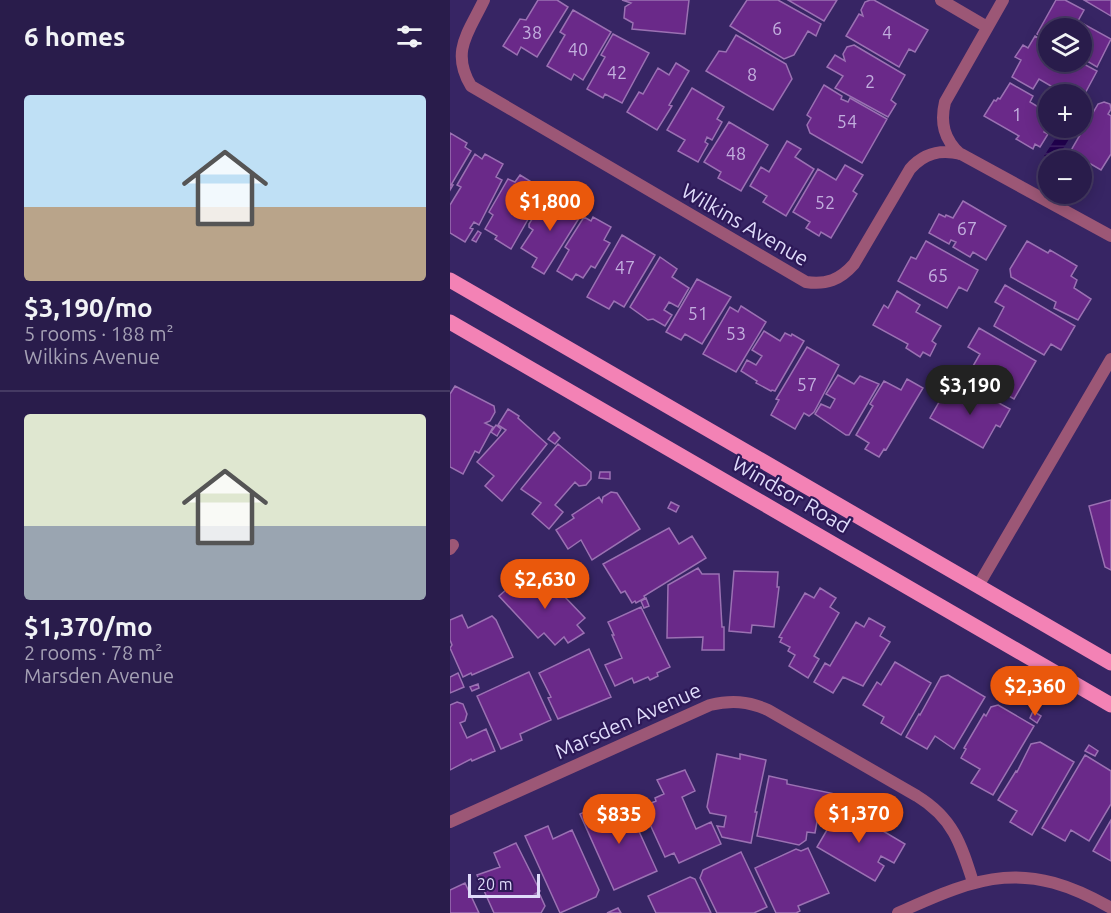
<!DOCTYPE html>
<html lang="en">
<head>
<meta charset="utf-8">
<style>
  :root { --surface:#291c4b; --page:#312552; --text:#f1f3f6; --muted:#a5a1b5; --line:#453a63; --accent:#ea580c }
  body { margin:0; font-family:Ubuntu,sans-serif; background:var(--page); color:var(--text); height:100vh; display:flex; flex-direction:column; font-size:22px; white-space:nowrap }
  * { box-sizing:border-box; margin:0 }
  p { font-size:20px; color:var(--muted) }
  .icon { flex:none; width:33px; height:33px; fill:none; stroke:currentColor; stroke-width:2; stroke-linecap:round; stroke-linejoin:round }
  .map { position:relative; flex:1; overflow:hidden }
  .side { display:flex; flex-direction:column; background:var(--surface); width:450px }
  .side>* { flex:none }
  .buttons { position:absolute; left:588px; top:18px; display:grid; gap:12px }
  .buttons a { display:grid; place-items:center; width:54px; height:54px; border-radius:50%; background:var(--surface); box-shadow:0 3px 15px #0003,0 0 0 2px var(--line); font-size:30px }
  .scale { position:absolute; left:18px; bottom:15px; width:72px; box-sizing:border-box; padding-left:6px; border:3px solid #dfdbfa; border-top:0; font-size:16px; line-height:21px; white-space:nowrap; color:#dfdbfa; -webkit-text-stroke:4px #2d1958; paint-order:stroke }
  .price { position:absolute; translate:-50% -51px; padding:0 14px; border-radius:21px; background:var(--accent); color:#fff; font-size:20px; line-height:39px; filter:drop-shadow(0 2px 3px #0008) }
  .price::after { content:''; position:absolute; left:50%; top:36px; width:18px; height:14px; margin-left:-9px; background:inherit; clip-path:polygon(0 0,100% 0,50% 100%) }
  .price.selected { background:#222; color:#fff }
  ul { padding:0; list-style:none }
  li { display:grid; align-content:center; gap:12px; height:318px; padding:0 24px }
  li+li { border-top:2px solid var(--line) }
  li span { display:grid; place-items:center; height:186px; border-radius:6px; color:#555 }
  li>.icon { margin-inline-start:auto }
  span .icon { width:108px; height:108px; fill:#fffc; stroke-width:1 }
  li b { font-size:26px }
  h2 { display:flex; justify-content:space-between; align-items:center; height:72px; padding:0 24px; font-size:26px }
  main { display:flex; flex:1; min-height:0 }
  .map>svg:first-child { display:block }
</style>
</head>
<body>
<main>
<section class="side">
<h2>6 homes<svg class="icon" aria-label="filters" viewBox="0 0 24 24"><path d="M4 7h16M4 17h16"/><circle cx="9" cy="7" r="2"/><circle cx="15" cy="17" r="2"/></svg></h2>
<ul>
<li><span style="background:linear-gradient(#bfe0f5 60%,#b9a48a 0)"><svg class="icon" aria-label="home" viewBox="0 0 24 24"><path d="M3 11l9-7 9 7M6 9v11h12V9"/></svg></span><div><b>$3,190/mo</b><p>5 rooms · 188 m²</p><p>Wilkins Avenue</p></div></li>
<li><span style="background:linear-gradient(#dfe7d0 60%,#9aa5b1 0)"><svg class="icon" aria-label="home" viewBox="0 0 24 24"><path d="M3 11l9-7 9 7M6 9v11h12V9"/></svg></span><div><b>$1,370/mo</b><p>2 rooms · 78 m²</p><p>Marsden Avenue</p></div></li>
</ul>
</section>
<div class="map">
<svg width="661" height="913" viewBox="0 0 661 913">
  <defs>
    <pattern id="water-rules" width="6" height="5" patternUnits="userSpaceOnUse" patternTransform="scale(1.5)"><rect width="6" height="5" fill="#220050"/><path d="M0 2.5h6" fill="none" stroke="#42256a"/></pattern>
  </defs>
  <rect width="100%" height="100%" fill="#372564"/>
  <!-- water -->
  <path fill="url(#water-rules)" d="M609 133 619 139 606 160H601L594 156Z"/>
  <!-- building -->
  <path fill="#6a2989" stroke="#9b71b3" stroke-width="1.5" d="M88 0H107L118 7 87 57 71 47 67 55 53 46 70 19 76 20Z
    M172 0H239L235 34 182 29 183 23 174 18 175 7 181 3Z
    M297 0H328L371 24 366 36 358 31 344 55 334 59 280 26Z
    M338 0H387L374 21Z
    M420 0H424L478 30 465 52 459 49 449 67 396 36 409 14 413 16 411 10 415 2Z
    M606 0H615L634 10 628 21 661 39 647 67 632 58V28H598V40L587 34Z
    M634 0H661V16Z
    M123 10 161 32 133 80 124 74 121 80 97 66 115 35 110 32Z
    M163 34 199 53 172 103 155 94 153 98 137 89 155 57 151 55Z
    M286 35 336 64 342 79 323 110 256 71 269 51 276 52Z
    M585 36 598 44V62H630L647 71 632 99V94H612L613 93 589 79 583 89 562 77 571 60 565 57 573 45 578 48Z
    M404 45 455 75 441 100 446 104 438 117 385 88 393 76 377 67 385 55 395 61 393 54 397 47Z
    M226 63 239 71 219 105 222 106 207 130 177 112 189 92 193 94 208 68 219 75Z
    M560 83 583 96 580 102 598 113V124L594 132 598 134 590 147 585 144 583 149 566 139 569 136 534 116 544 100 546 101 548 98 550 99Z
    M374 85 392 96 391 99 398 102 400 98 437 119 412 163 360 133 357 125 361 118 357 115Z
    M242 88 274 107 267 119 272 122 262 140 257 137 255 142 258 144 248 162 228 151 235 140 217 130Z
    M654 102 660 104 661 109 658 114 661 116V154L651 170 620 152 648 104Z
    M279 122 318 145 291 191 268 178 271 172 254 162Z
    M0 133 17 143 15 147 21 151 1 185H3L0 190Z
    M337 141 351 149 345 157 364 169 336 216 313 202 317 196 300 186 311 167 319 172Z
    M25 154 32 159 35 154 53 164 46 177 52 180 29 225 24 222 20 228 23 229 15 242 0 233V205L11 187 7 185Z
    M395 165 413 175 403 191 407 194 381 238 371 232 369 236 356 228 360 222 343 212 368 169 386 180Z
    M70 175 88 186 87 189 93 193 61 249 45 239 47 236 35 229 43 215 39 212 58 179 65 182Z
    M96 197 114 206 116 203 130 211 129 214 131 215 94 274 82 267 87 258 71 248 83 230 79 227V224Z
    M513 201 556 226 536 260 523 252 520 257 503 247 506 242 501 240 499 244 479 233 489 214 495 217 496 215 503 218Z
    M134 217 141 221 143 217 161 227 154 240 160 243 145 268 141 266 133 278 126 274 122 280 107 271 119 250 115 247Z
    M28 231 31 233 26 242 22 240Z
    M172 235 205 255 174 307 164 301 159 309 137 297Z
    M476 241 528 270 517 291 509 287 497 308 448 281 461 257 466 259Z
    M577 241 598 253 600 250 627 266 621 276 627 280 624 288 641 299 628 320 604 308 606 302 561 277 560 269Z
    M210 257 227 269 222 277 239 288 228 307 219 302 214 310 222 315 215 326 203 319 198 320 180 307Z
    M247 279 281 297 252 344 235 334 231 340 216 332Z
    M555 285 625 326 611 350 601 344 594 355 544 326 554 307 545 302Z
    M447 291 470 305 466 312 491 326 482 341 486 344 480 356 473 352 470 357 456 348 458 344 423 325 434 305 438 308Z
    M291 306 316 322 286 372 253 354 280 307 288 312Z
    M529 328 586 361 564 399 519 373 530 354 518 347Z
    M314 331 330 341 335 333 341 336 342 334 354 341 325 391 322 390 321 391 306 383 307 381 291 371 297 360 306 365 312 356 302 350Z
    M357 347 389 365 364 412 359 416 354 413 345 429 321 415 329 400 326 399Z
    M388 375 404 384 410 376 429 384 399 435H396L365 414 371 404 380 408 385 399 376 394Z
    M457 379 473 388 436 450 434 449 429 457 415 449 419 443 406 435 423 406 420 404 434 381 451 390Z
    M5 386 44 406 45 412 40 421 35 423 43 427 29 453 25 451 13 474 0 467V394Z
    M505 387 534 403 538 397 560 409 550 427 546 425 533 448 480 418 492 397 498 400Z
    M58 409 69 416 68 418 97 444 52 501 35 486 44 476 27 462 56 430 48 425Z
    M46 425 51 429 47 436 41 432Z
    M104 432 110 438 105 444 98 439Z
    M108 444 141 472V479L136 485 129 486 125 482 105 505 113 512 99 529 82 514 91 503 71 489Z
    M150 472H160V479L149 478Z
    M161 492 167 493 190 529 142 560 131 540 118 549 106 530 124 518 122 515 149 497 152 502 153 497Z
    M661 500V570L655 567 639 506Z
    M221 502 229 506 226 512 218 508Z
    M219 528 229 544 242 536 256 558 194 596 195 598 186 603 185 601 182 603 175 591 171 593 153 564Z
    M248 568 252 574H269L272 627H274V650H252L253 637 217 638 218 585Z
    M90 571 135 618 127 625 134 633 118 643 114 637 105 645 94 633 88 638 49 596 66 581 79 596 87 589 79 580Z
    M284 571 328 572 327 587H329L324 627 302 625 301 633 279 631Z
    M370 588 386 598 380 607 389 613 364 656 369 659 358 678 339 666 345 655 338 651 340 647 330 642 332 638 329 637 355 593 364 598Z
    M196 598 199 606 194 608 191 601Z
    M191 607 220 667 207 673 208 676 200 680 198 677 184 683 182 678 165 686 155 665 172 658 162 635H164L158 622Z
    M12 615 18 628 42 616 46 620 63 657 22 675 21 673 13 677 0 648 2 645 0 640V620Z
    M419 618 435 627 430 636 440 642 413 686 393 677 383 693 364 682 375 663 380 666 406 622 414 627Z
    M139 649 161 697 108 719 98 698 101 697 89 673Z
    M445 662 481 683 451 735 431 723 434 717 413 705 427 682 431 685Z
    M79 672 101 720 70 734 72 740 51 749 27 696Z
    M8 673 14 687 0 693V677Z
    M498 675 535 697 504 749 485 736 477 749 456 737 469 714 470 715 491 677Z
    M28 684 29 688 22 691 20 687Z
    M7 702 13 704 17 714 15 721 10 723 17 738 36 729 45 751 22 761 21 759 0 770V705Z
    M548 705 584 726 543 795 521 783 530 769 511 758 516 749 514 748 534 714 536 716 541 707Z
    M583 711 591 716 587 723 580 718Z
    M590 742 624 762 582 835 560 822 567 811 548 800 566 771 567 772 581 744Z
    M639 745 648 751 645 756 635 751Z
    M267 754 290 759V754L316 760 305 812H307L301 843 272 837 267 826 274 827 276 816 260 813 257 807Z
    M635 755 661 771V804L639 841 621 830 615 841 592 828Z
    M235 770 245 791 232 797 246 829 261 822 271 844 229 863 224 853 215 857 192 807 206 801 205 798 214 794 207 780Z
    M319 776 337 780V784L385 794 380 818 368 816 365 833 357 832 356 840 349 845 307 836Z
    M153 803 158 814 177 805 207 871 164 890 130 814Z
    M391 806 455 844 444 863 431 856 428 862 434 866 425 881 367 847Z
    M661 820V861L643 851Z
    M98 826 103 839 122 830 149 890 146 897 110 913 75 836Z
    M66 843 90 891 85 894 90 895 95 906 91 913H44L27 875 50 867 44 853Z
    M358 848 379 893 348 906 350 911 346 913H326L305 868 346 849 351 851Z
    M291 852 317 907 304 913H267L250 878 253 870Z
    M240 877 245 879 261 913H206L198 896Z
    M15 883 29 913H0V890Z
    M168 908 171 913H157Z"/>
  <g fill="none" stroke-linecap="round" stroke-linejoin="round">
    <!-- street -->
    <path stroke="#9c5776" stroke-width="12" d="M34 0C19 32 0 51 21 86L356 282C376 285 390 280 404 264L460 169C474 153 490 149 511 154L661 236
      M491 0 537 27
      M510 154C494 139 490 123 495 102L553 0
      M0 549 3 545
      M528 586 661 359
      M0 822 260 705C281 700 298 701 318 710L467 796C503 818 511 844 523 882
      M448 913C531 875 576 859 661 908"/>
    <!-- primary -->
    <path stroke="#f382b5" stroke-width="15" d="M0 280 661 663
      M0 322 661 705"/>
  </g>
  <g text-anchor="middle" stroke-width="4.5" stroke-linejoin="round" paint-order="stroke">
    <!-- number labels -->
    <g font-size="18" fill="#c2aede">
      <text x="327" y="35">6</text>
      <text x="82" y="39">38</text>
      <text x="437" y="39">4</text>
      <text x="128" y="56">40</text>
      <text x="167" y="79">42</text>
      <text x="302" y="81">8</text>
      <text x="420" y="88">2</text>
      <text x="567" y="121">1</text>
      <text x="397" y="128">54</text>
      <text x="286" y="160">48</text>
      <text x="375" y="209">52</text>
      <text x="517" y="235">67</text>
      <text x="175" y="274">47</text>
      <text x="488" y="282">65</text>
      <text x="248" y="320">51</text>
      <text x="286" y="340">53</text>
      <text x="357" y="391">57</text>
    </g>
    <!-- street labels -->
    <g font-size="21" fill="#dfdbfa" stroke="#2d1958">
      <text transform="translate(295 225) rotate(30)" y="7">Wilkins Avenue</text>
      <text transform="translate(341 495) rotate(30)" y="7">Windsor Road</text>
      <text transform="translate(178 721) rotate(-24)" y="7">Marsden Avenue</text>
    </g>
  </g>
</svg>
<div class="buttons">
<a><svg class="icon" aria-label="layers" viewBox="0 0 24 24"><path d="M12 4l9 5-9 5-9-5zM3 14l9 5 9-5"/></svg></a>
<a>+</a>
<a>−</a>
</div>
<div class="scale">20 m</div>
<b class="price" style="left:100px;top:232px">$1,800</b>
<b class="price selected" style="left:520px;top:416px">$3,190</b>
<b class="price" style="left:95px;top:610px">$2,630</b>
<b class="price" style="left:585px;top:717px">$2,360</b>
<b class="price" style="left:409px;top:844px">$1,370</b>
<b class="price" style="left:169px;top:845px">$835</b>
</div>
</main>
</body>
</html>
